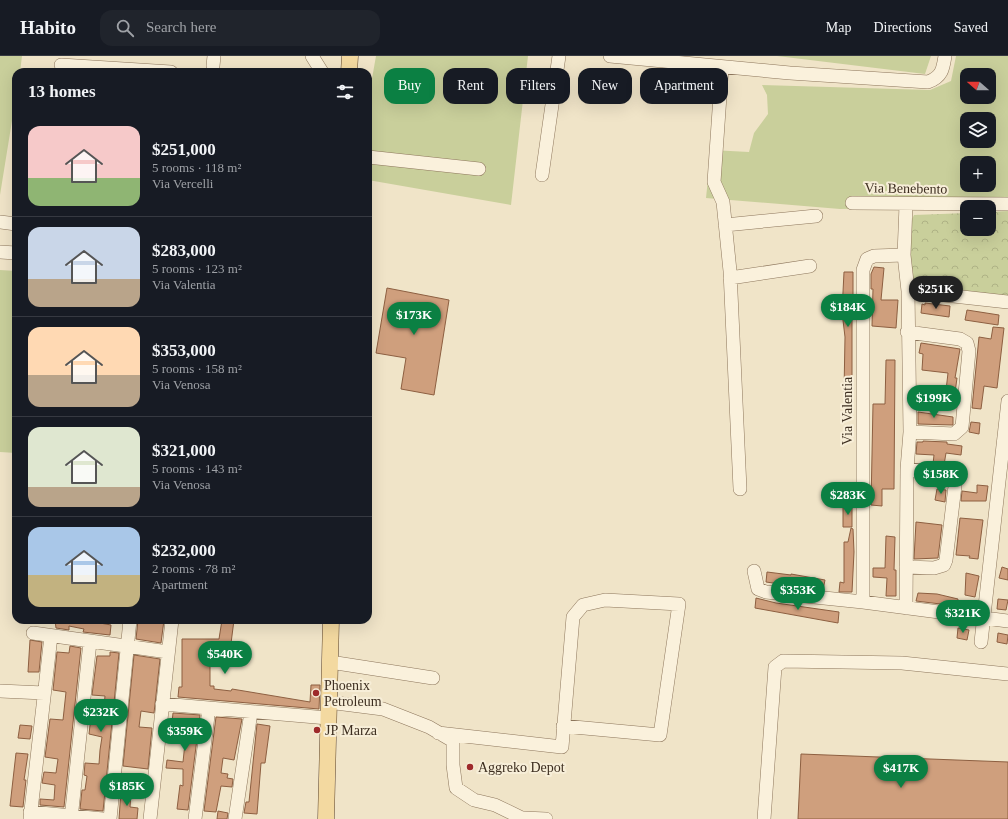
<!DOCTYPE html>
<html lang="en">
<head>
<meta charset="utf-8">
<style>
  :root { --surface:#171b24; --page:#20242c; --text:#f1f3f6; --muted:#9ea1a6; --line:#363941; --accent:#0b8043 }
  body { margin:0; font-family:"Times New Roman",serif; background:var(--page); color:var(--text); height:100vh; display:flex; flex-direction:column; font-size:15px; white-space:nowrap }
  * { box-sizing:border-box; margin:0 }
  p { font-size:13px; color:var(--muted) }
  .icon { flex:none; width:22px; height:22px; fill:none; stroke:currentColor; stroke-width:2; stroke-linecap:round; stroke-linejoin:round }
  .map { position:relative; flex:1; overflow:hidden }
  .sheet { position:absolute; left:12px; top:12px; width:360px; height:556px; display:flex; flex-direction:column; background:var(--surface); border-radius:12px; box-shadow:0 4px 16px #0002 }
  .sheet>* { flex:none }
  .guide { position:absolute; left:384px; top:12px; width:380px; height:36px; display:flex; gap:8px }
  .needle { width:26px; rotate:290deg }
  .buttons { position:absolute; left:960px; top:12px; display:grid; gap:8px }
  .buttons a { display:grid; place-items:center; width:36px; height:36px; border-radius:8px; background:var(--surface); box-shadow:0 4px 16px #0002; font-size:20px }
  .price { position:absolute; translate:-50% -34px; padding:0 9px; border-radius:14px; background:var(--accent); color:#fff; font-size:13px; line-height:26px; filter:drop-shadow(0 1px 2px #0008) }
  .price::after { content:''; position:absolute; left:50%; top:24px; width:12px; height:9px; margin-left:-6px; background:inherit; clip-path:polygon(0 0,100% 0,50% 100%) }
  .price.current { background:#222; color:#fff }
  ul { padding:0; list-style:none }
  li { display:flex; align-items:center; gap:12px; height:100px; padding:0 16px }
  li+li { border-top:1px solid var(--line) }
  li span { display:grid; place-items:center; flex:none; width:112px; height:80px; border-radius:12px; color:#555 }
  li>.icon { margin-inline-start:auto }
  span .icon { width:48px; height:48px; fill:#fffc; stroke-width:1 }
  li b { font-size:17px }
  h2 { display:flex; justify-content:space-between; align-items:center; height:48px; padding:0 16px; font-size:17px }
  .pill { padding:0 14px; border-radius:12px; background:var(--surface); box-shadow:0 4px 16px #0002; font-size:14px; line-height:36px }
  .pill.current { background:var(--accent); color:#fff }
  header { display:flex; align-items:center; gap:24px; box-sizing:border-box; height:56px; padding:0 20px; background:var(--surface); border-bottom:1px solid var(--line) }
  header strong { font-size:19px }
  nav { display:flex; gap:22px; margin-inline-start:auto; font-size:14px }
  .search { width:280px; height:36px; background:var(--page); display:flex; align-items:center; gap:10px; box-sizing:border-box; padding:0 14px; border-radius:12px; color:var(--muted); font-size:15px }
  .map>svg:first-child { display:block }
</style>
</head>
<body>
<header>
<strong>Habito</strong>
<div class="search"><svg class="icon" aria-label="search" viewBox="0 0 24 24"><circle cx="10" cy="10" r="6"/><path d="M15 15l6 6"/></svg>Search here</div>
<nav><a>Map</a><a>Directions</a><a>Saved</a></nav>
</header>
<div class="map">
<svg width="1008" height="763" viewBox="0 0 1008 763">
  <defs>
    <pattern id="forest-crowns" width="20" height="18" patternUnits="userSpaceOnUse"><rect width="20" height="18" fill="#c9cf9b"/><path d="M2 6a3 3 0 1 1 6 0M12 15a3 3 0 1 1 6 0" fill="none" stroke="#aeb285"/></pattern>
  </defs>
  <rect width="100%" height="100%" fill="#f0e4c8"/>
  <!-- green -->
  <path fill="#c9cf9b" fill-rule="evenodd" d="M0 0H22L20 16H16V40L0 139Z
    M376 0H528L511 149 368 124V45Z
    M777 0H931L925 18Z
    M956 0H1008V149L840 153 706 142 711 94 749 96 754 77 768 58 767 39 762 29 930 34 951 25ZM967 19H989V41H967ZM967 63H989V85H967ZM967 107H989V129H967Z
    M0 214 16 215V397L0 396Z"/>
  <!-- forest -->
  <path fill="url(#forest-crowns)" d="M1008 155V240L911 232 910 167 914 159 967 157V173H989V156Z"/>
  <!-- building -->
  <path fill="#cf9f7d" stroke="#8d5f41" d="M874 211 884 212 881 244H898L896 272 872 270 873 233H871V218Z
    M844 216H853V245H855L852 257V336H844L845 281 842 256Z
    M387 232 449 244 434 339 401 333 406 302 376 297Z
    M925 247 950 250 949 261 921 257 922 248 925 249Z
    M967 254 999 259 998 269 965 264Z
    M993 271 1004 272 997 332 984 330 981 353 972 352 979 281 991 283Z
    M921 287 960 293 955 322H957L954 344 945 343 948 317 922 314 923 298 919 297Z
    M886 304H895L894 433H882V450L871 449 873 348H885Z
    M918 356 953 361V369L918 368Z
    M971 366 980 367 979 378 969 376Z
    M923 385 947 386V388L962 390 961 399 946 397 944 409 933 408 934 399 916 398 917 386H923Z
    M977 429 988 430 986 445H961L962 435 977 437Z
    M937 433 946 434 945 446 935 444Z
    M843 450H852V471H843Z
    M960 462 983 464 978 503 969 502 970 500 956 499Z
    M916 466 942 469 938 502 914 503Z
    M851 472 853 473 854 496 852 536H839L840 526 844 527V486H848Z
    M886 480 895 481 894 514H896V540H886L887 522 873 521V512H885Z
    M1002 511 1008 513V524L999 522Z
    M767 516 791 519V518L825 524 823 534 766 526Z
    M966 517 979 520 975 541 965 539Z
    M918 537 937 538 958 543 957 550 916 545Z
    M756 542 776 547 839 556 838 567 755 552Z
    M998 543 1008 544 1006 554 997 553Z
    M55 564H83L111 569 110 579 83 576 84 573 69 570V574L56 572Z
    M138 564H164L161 587 136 583Z
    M222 564H234L230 595 210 592V630H214V633L231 635 232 633 310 646 311 629H320L319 653 178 641 179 631H182V583H219Z
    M958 572 969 574 967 584 957 582Z
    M998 577 1008 579 1007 588 997 586Z
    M30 584 42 586 39 616H28Z
    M70 590 81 592 64 751 40 749V743L54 744 55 729 42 727 44 716 56 717 58 703 45 701 50 663 63 664 66 636 53 634 57 596 69 597Z
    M110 596 119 597 103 755 80 753 82 734H85L87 720 84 719 85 707 99 708 100 694 102 681 89 678 91 661 103 662 105 640 92 639 97 600H110Z
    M134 599 160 603 154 657 141 655 139 671 152 672 148 713 123 710Z
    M173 657 200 659 188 754 177 753 180 729 183 730V713L166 712 167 704 183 706 185 687 170 685Z
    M216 661 242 663 234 704 223 702 221 717 228 718 227 722 233 723 232 731 221 730 216 756 204 755Z
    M257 668 270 670 265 707H261L257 758 244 757 246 746H249Z
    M20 669 32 670 30 683 18 682Z
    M16 697 28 698 24 724H26L23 751 10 750Z
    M801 698 1008 706V763H798Z
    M135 725 146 726 145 737 134 736Z
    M121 735 131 737 130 751 138 752 137 763H119Z
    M218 755 228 757 227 763H217Z"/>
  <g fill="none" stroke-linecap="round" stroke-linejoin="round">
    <defs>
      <path id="minor" d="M312 0 322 16
        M610 0 790 17 928 26C942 21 943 13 945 0
        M61 9 171 16
        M213 10 214 0
        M722 11 714 126 723 146 730 215 740 433
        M368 101 479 113
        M542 119 559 0
        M852 147 1008 148
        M0 166 16 168
        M725 169 816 160
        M0 196 16 197
        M730 222 810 210
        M908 235 1008 246
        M907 276 960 283 967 287 969 295 962 371 954 378 910 376
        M906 511 934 512 944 509 946 504 955 430 949 418 907 413
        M754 515 758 533 766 536 863 546 1008 565
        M863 546V214L867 203 874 200 904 199
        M906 552 907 413 910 376 908 235 904 199 906 149
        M33 577 168 596
        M981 586 1008 345
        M330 606 433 622
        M0 635 44 637
        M328 646 383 653 429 671 453 685V709L456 732 474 744 495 749 524 763
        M162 648 328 662
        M438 677 562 691 573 561 583 549 605 544 679 548 660 679 563 670
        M30 756 103 763
        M524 762 546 763
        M30 763 51 580
        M71 763 90 586
        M110 763 130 564
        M150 763 172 564
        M195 763 209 652
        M235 763 251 656
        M764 763 775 611 783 605 902 607 1008 618"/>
      <path id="major" d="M349 16 350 0
        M326 763 331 564"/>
    </defs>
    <!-- minor casing -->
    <use href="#minor" stroke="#8d765c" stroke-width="14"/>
    <!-- major casing -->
    <use href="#major" stroke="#5b4430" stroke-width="17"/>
    <!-- minor -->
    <use href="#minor" stroke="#faf1dc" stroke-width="13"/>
    <!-- major -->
    <use href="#major" stroke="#f3d9a0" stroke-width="16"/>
  </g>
  <!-- markers -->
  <g fill="#9e2a2b" stroke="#f7eed8" stroke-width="1.5">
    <circle cx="316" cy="637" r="4"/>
    <circle cx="317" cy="674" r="4"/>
    <circle cx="470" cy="711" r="4"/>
  </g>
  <g text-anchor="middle" stroke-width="4" stroke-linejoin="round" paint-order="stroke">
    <!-- street labels -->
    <g font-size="14" fill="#3d2e20" stroke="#f7eed8">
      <text transform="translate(906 132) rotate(1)" y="5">Via Benebento</text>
      <text transform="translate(847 355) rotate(-90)" y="5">Via Valentia</text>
    </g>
    <!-- poi labels -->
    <g font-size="14" fill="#3d2e20" stroke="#f7eed8" text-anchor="start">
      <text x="324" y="634">Phoenix<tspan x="324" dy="16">Petroleum</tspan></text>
      <text x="325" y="679">JP Marza</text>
      <text x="478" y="716">Aggreko Depot</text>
    </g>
  </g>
</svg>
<div class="buttons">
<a><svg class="needle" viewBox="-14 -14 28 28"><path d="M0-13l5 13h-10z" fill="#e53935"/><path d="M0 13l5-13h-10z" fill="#9ea1a6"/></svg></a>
<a><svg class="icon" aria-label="layers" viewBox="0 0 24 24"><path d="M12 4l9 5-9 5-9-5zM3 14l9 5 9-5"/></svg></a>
<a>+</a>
<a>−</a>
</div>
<b class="price current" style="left:936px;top:254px">$251K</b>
<b class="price" style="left:848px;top:272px">$184K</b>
<b class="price" style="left:414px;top:280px">$173K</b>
<b class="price" style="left:934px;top:363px">$199K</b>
<b class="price" style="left:941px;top:439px">$158K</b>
<b class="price" style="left:848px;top:460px">$283K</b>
<b class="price" style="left:798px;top:555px">$353K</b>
<b class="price" style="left:963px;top:578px">$321K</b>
<b class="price" style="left:225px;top:619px">$540K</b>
<b class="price" style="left:101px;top:677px">$232K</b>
<b class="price" style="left:185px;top:696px">$359K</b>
<b class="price" style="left:901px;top:733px">$417K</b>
<b class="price" style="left:127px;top:751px">$185K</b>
<div class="guide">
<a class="pill current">Buy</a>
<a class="pill">Rent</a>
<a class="pill">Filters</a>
<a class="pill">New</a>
<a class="pill">Apartment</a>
</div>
<section class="sheet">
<h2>13 homes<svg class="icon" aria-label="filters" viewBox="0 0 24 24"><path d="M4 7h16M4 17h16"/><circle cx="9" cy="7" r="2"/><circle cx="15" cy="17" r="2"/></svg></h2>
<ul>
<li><span style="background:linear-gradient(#f6c9c9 65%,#8fb573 0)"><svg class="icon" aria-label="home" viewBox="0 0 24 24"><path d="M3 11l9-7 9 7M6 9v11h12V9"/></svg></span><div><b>$251,000</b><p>5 rooms · 118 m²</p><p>Via Vercelli</p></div></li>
<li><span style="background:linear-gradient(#c9d6e8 65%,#b9a48a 0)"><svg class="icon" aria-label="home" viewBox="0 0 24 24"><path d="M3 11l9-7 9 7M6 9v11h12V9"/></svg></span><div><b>$283,000</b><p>5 rooms · 123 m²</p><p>Via Valentia</p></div></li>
<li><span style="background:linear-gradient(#ffd9b3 60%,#b9a48a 0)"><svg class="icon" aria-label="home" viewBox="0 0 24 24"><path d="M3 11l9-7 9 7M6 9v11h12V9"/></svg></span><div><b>$353,000</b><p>5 rooms · 158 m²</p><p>Via Venosa</p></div></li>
<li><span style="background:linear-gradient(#dfe7d0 75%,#b9a48a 0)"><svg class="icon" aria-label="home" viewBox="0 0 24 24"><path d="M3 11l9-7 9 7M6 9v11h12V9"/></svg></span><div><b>$321,000</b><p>5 rooms · 143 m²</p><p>Via Venosa</p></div></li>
<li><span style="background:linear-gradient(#a9c7e8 60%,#c2b280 0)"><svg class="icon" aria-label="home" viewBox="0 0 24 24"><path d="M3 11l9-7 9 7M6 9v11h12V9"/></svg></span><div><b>$232,000</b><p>2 rooms · 78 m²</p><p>Apartment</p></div></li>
</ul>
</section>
</div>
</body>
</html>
